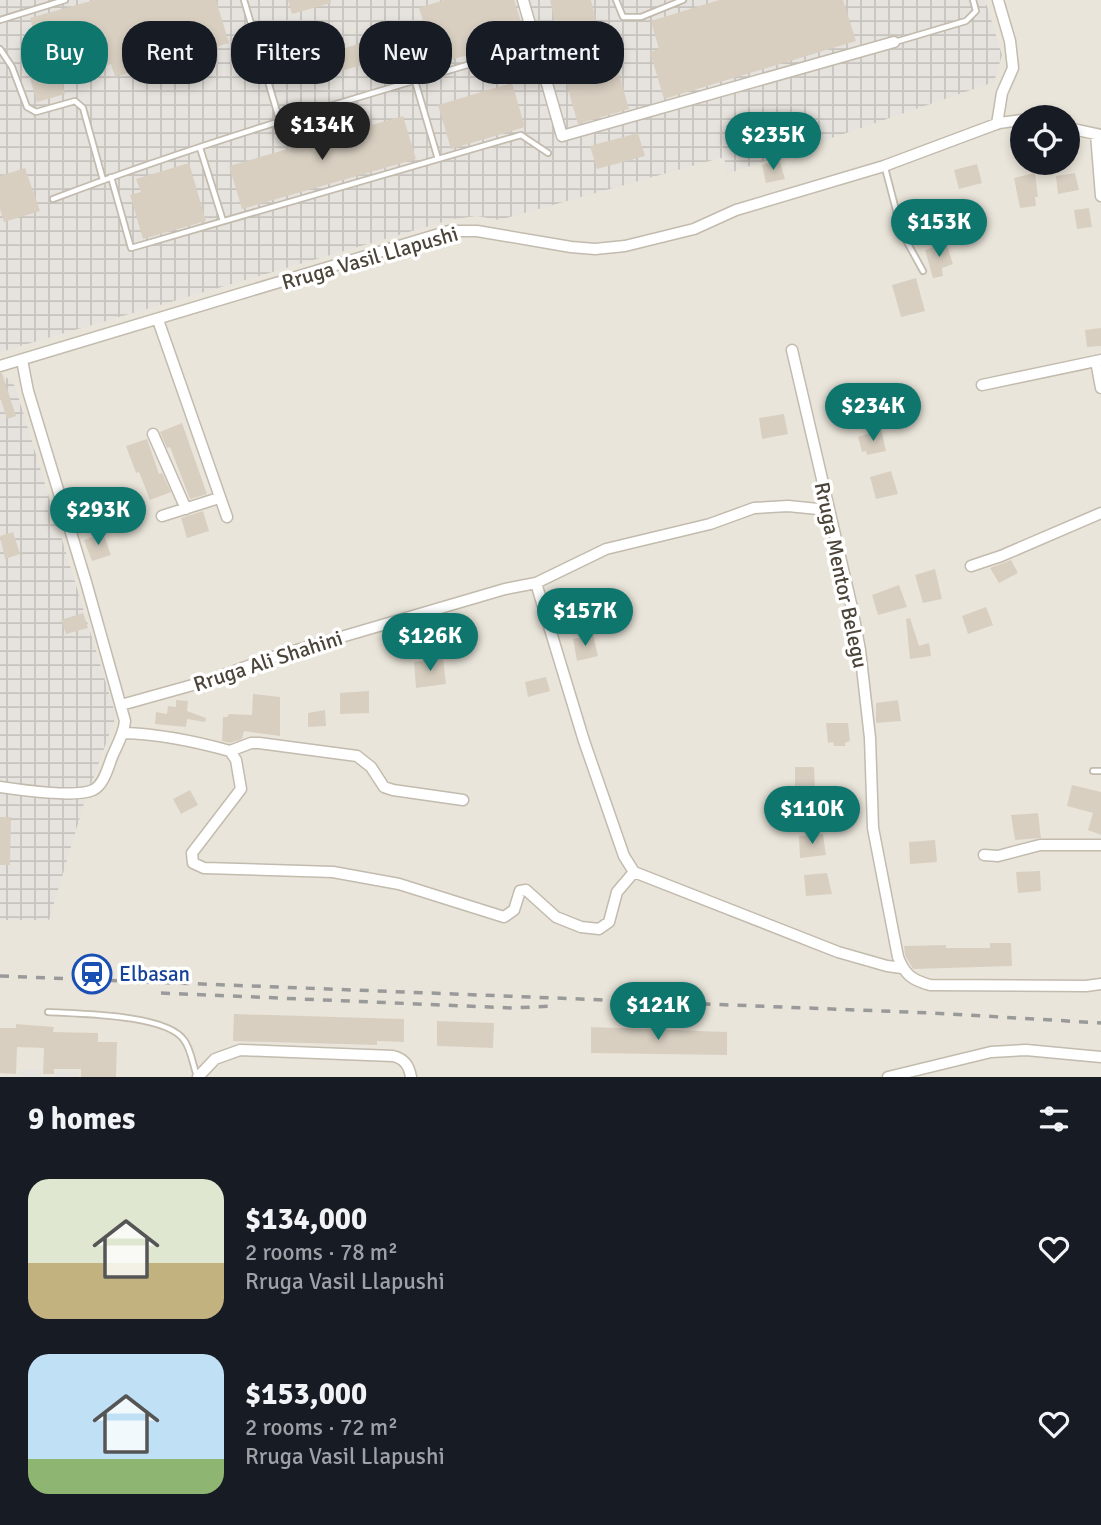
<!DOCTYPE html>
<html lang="en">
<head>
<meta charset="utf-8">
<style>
  :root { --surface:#171b24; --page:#242831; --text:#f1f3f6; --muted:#9ea1a6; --accent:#0f766e }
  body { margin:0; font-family:Signika,sans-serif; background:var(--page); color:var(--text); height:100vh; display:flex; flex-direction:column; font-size:26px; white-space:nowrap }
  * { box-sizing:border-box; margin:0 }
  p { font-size:23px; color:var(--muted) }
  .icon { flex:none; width:38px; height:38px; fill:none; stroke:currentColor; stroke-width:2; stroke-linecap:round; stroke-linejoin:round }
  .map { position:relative; height:1077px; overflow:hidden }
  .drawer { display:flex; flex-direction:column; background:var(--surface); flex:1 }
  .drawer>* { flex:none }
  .banner { position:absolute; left:21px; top:21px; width:700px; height:63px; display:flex; gap:14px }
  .controls { position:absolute; left:1010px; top:105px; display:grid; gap:14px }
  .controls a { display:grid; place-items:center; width:70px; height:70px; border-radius:50%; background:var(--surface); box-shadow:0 4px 10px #0003; font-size:35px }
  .price { position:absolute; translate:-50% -60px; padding:0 16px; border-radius:24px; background:var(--accent); color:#fff; font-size:23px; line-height:46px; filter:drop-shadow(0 2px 4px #0008) }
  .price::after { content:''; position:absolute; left:50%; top:42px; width:21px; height:16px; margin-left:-10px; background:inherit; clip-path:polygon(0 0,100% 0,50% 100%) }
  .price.on { background:#222; color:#fff }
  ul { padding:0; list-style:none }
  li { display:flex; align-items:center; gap:21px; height:175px; padding:0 28px }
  li span { display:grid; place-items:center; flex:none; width:196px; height:140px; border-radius:21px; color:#555 }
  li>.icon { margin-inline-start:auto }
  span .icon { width:84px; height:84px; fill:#fffc; stroke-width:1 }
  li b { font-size:30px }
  h2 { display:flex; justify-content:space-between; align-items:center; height:84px; padding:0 28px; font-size:30px }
  .tag { padding:0 24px; border-radius:28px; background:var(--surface); box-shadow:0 4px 10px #0003; font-size:24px; line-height:63px }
  .tag.on { background:var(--accent); color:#fff }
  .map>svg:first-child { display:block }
</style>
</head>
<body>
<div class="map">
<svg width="1101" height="1077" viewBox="0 0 1101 1077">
  <defs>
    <pattern id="industrial-grid" width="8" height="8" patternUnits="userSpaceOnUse" patternTransform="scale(1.75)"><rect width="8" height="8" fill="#e6e2dd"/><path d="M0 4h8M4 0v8" fill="none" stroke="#c7c3be"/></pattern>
  </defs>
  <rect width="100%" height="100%" fill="#f6f3ec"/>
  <!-- residential -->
  <path fill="#eae5da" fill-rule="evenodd" d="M0 0H1101V1077H0ZM1022 117H1068V163H1022Z"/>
  <!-- industrial -->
  <path fill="url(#industrial-grid)" d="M0 0H985L1002 55 994 82 727 174 724 157 499 220 477 216 453 219 0 352Z
    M4 375 15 386 116 716 85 800 49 920H0V376Z"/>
  <!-- parking -->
  <path fill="#e5e3e0" d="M20 1070H41V1076L57 1077V1071L78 1072V1077H19Z"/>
  <!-- building -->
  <path fill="#d8cfc1" d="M94 0H216L229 43 115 77 111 64 61 79 65 94 37 102 20 44 36 39 30 18Z
    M288 0H331V3L292 14Z
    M444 0H514L526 38 437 64 419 8Z
    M550 0H591L599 34 560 43Z
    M719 0H843L856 41 664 99 650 52 659 49 651 21Z
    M385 36 391 56 318 78 312 58Z
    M615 60 629 109 578 124 564 75Z
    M512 83 525 127 451 149 438 105Z
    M403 116 416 159 242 209 229 166Z
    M638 133 645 156 597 169 590 146Z
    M779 160 785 179 766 183 762 165Z
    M189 163 206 221 143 239 130 195 141 192 136 179Z
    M977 164 982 183 959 189 954 170Z
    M25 168 40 211 4 222 0 209V176Z
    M1035 173 1038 197H1035L1036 206 1020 208 1014 178Z
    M1075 173 1079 190 1058 194 1056 176Z
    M1089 208 1092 227 1077 229 1074 210Z
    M946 243 953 264 942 268 943 276 933 278 925 250Z
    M916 278 925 311 901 317 892 285Z
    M1101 328V346L1087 347 1085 330Z
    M0 373H2L16 416 7 419 0 397Z
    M866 383 875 410 850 417 842 391Z
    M784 414 788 434 762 439 759 418Z
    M182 423 207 494 190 499 170 447 167 448 160 432Z
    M881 429 886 451 867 455 866 451 862 452 858 437Z
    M147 439 159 474 162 473 171 492 150 500 139 472 136 473 126 446Z
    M891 471 898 494 876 499 870 477Z
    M203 511 209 531 187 538 181 518Z
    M13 532 20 554 5 559 0 536Z
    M103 533 111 555 92 561 84 540Z
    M1011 560 1018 573 999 583 990 568Z
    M935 569 942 599 923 603 915 575Z
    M899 585 907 607 878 615 872 595Z
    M986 607 993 625 968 634 962 616Z
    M83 613 88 628 66 634 61 620Z
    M910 618 919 646 929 643 931 656 910 659 906 619Z
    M593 635 598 656 577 661 573 639Z
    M443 658 446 684 416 688 414 662Z
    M546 677 550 691 528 697 525 682Z
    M369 691V713L340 714V693Z
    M253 694 280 697V736L244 731 242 739 230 743 222 741 223 717H227L229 714 252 715Z
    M176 700 188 701 187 711 206 718 205 722 187 719 186 727 155 724 156 712 167 714 168 706 176 707Z
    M898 700 901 721 876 723V703Z
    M325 710 326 726 308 727V713Z
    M826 723H848L850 741 845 743V746H834L833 742 828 743Z
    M795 767H814L815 789H795Z
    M1072 785 1101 792V835L1088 830 1093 813 1067 806Z
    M190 790 198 805 181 814 173 799Z
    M1038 813 1041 838 1015 840 1011 815Z
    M0 817H11L10 865H0Z
    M823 834 826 855 800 858 799 836Z
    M935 840 937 862 910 864 909 842Z
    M1040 871 1041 891 1018 893 1016 872Z
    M827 873 832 894 806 896 804 875Z
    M990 943H1011L1012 966 913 969 905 955 904 946 946 945V948H990Z
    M234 1014 404 1019V1042L377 1041V1045L233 1041Z
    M437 1021 494 1023 493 1048 437 1046Z
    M16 1024 54 1027 53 1032 98 1033V1042H117L116 1077H81V1069H54V1074H43L44 1048 17 1047 16 1074 0 1073V1028H16Z
    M591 1027 727 1032V1055L591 1053Z"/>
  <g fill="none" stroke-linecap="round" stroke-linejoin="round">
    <defs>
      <path id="service" d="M244 0 280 122
        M616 0 623 17H641L683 0
        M0 20 65 0
        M895 42 966 21 976 11 973 0
        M0 49 12 67 27 107 36 112 75 101 83 108 103 180
        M415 81 438 159
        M200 148 223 221
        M885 168 902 233 923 271
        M111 177 131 248 521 135 548 153
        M53 199C210 139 373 93 535 45
        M1093 771H1101
        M48 1012C78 1014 166 1014 184 1040 191 1049 193 1066 197 1076"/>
      <path id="minor" d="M523 0 562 136 894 42
        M997 124 1002 93 1013 68 1010 41 998 0
        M1068 128 1101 135
        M1096 134 1101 196
        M158 320 227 517
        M792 350 852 608 860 650 870 738 873 828 898 957C905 975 912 980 930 985L1086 986 1101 984
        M1096 361 1101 388
        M0 366 449 231H477L571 247 595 249 625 246 694 229 736 210 884 166 999 123 1022 120
        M982 385 1101 360
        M153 434 186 509
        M162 516 219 498
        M971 566 1001 556 1101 513
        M536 583 584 741 624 856 634 872 838 952 887 966 902 968
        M121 705 207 681 273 657 505 589 536 583 606 549 710 524 754 508 788 506 828 510
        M123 733C160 734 194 741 230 751L236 760 241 789 192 853 193 863 204 868 333 872 399 884 504 917 514 910 520 891 526 890 556 917 581 927 599 929 609 922 617 892 634 872
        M230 751 251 743H259L357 756 371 767 384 787 393 790 463 800
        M0 787C19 790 77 798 93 790 104 785 108 767 112 757 117 745 124 734 125 721L86 582 28 391 22 360
        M984 855 998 856 1040 845H1101
        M198 1077 215 1059 240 1050 393 1056C405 1059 409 1066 411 1077
        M888 1077 991 1052 1026 1050 1101 1057"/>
    </defs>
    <!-- service casing -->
    <use href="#service" stroke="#c2bbae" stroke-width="8"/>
    <!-- minor casing -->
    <use href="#minor" stroke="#c2bbae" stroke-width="13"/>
    <!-- service -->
    <use href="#service" stroke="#fff" stroke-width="4.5"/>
    <!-- minor -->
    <use href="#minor" stroke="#fff" stroke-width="10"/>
    <!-- rail -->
    <path stroke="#9a9a9a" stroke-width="3.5" stroke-dasharray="9 9" stroke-linecap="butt" d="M0 976 933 1013 1101 1023
      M161 993 512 1008 553 1006"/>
  </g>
  <!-- icons -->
  <defs>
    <symbol id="station-ring" viewBox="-11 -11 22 22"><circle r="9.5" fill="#fff" stroke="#1a4fb4" stroke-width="1.5"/><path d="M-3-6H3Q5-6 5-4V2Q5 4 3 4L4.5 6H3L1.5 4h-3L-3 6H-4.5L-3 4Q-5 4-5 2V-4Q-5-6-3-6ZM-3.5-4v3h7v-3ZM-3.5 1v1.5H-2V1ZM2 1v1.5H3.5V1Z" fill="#1a4fb4"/></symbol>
  </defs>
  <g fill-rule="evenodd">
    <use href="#station-ring" x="70" y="952" width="44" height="44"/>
  </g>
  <g text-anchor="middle" stroke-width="7" stroke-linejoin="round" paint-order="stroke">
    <!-- street labels -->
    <g font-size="21" fill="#4b4439" stroke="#fff">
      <text transform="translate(370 258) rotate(-16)" y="7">Rruga Vasil Llapushi</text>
      <text transform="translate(841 575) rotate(78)" y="7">Rruga Mentor Belegu</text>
      <text transform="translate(268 661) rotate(-18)" y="7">Rruga Ali Shahini</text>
    </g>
    <!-- transit labels -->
    <g font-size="21" fill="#164399" stroke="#fff" text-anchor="start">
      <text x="119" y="981">Elbasan</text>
    </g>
  </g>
</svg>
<div class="controls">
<a><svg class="icon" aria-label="locate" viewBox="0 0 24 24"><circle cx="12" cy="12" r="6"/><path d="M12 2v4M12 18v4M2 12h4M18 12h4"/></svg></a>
</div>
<b class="price on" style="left:322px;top:162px">$134K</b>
<b class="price" style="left:773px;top:172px">$235K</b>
<b class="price" style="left:939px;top:259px">$153K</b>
<b class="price" style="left:873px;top:443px">$234K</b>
<b class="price" style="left:98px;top:547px">$293K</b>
<b class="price" style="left:585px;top:648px">$157K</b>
<b class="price" style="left:430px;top:673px">$126K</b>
<b class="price" style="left:812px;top:846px">$110K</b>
<b class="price" style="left:658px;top:1042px">$121K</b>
<div class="banner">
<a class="tag on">Buy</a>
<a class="tag">Rent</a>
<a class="tag">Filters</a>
<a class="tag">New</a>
<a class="tag">Apartment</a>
</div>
</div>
<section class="drawer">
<h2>9 homes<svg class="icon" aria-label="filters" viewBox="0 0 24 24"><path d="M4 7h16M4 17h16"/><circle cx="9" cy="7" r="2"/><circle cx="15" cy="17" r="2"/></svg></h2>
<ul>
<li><span style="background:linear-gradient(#dfe7d0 60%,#c2b280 0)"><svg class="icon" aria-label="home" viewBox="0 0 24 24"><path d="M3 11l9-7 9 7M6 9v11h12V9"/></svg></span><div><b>$134,000</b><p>2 rooms · 78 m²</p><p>Rruga Vasil Llapushi</p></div><svg class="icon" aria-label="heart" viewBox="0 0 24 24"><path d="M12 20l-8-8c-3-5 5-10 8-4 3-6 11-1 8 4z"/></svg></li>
<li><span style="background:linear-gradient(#bfe0f5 75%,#8fb573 0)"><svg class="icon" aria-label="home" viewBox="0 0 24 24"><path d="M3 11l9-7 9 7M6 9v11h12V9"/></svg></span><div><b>$153,000</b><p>2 rooms · 72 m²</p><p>Rruga Vasil Llapushi</p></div><svg class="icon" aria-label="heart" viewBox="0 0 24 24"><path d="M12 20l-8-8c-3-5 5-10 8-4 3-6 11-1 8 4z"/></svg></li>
</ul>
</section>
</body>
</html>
